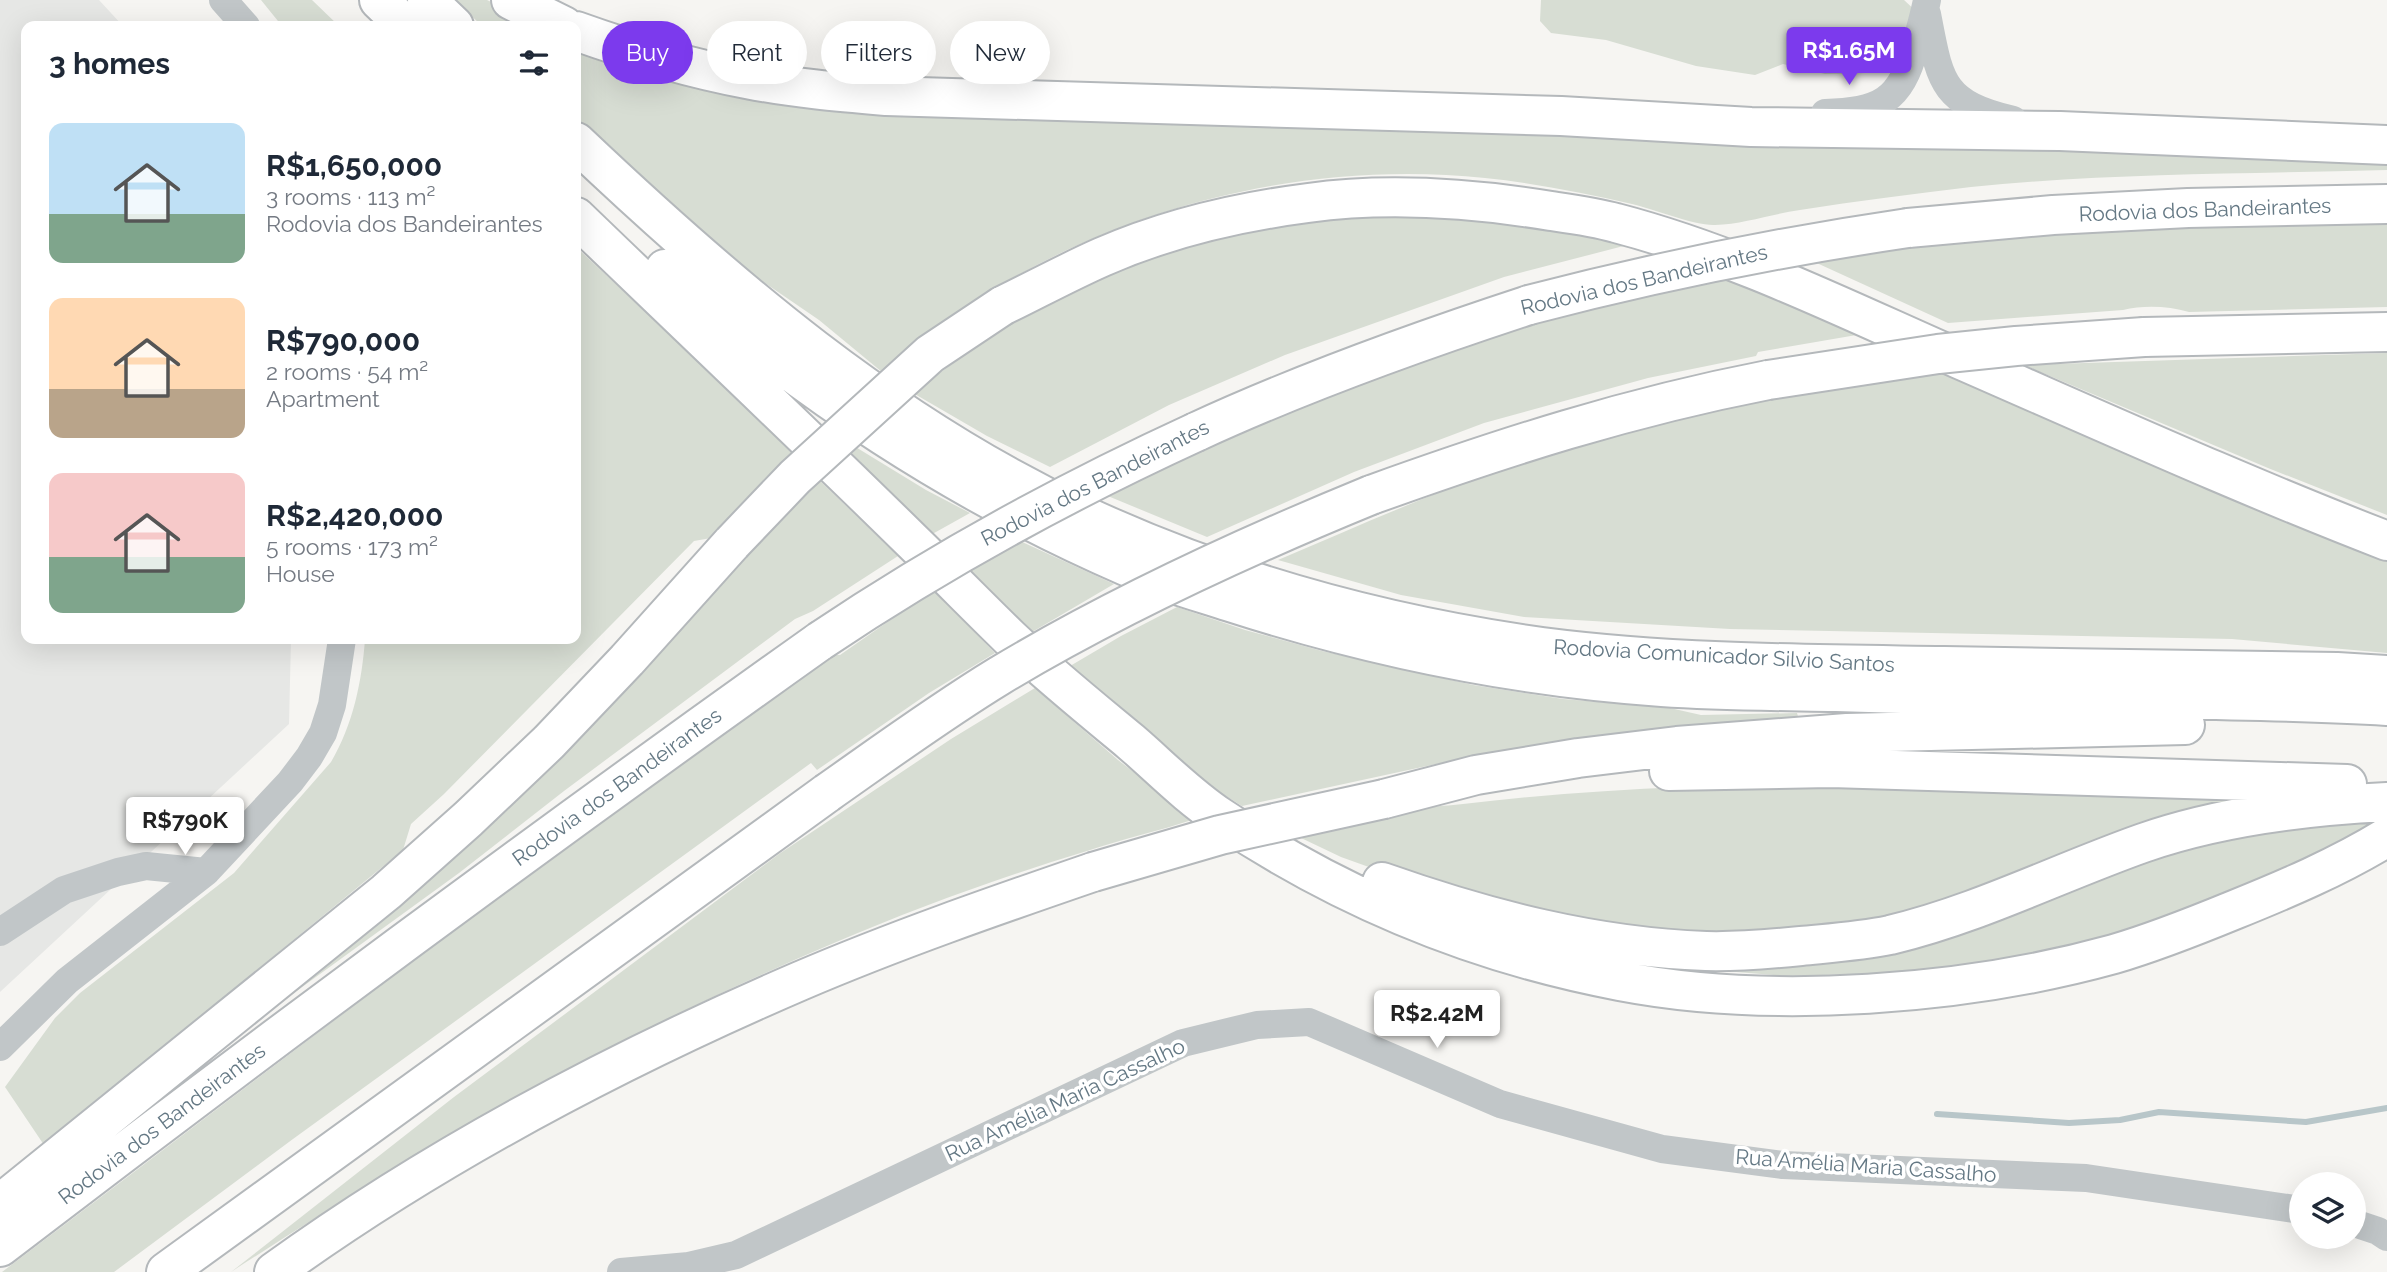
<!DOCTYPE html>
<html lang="en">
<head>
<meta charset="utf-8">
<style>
  :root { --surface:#fff; --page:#f2f2f3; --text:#1f2937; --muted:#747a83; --accent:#7c3aed }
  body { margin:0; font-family:Raleway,sans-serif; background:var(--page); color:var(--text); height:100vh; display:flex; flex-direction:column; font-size:26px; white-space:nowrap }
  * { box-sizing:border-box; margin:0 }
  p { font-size:23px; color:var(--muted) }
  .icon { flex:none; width:38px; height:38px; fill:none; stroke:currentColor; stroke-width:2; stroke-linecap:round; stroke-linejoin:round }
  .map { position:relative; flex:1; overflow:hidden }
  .panel { position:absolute; left:21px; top:21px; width:560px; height:623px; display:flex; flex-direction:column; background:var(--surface); border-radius:14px; box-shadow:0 7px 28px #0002 }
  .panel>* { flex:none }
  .guide { position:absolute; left:602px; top:21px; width:665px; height:63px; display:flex; gap:14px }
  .controls { position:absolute; left:2289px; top:1172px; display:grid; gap:14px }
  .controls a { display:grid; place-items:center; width:77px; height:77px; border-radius:50%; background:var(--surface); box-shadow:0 7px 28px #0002; font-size:35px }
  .price { position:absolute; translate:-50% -60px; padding:0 16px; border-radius:7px; background:#fff; color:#222; font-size:23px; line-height:46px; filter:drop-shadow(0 2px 4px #0008) }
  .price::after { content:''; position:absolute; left:50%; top:42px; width:21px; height:16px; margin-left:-10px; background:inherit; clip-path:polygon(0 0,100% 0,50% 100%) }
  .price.active { background:var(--accent); color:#fff }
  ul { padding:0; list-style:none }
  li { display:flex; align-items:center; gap:21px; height:175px; padding:0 28px }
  li span { display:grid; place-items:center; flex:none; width:196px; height:140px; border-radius:14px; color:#555 }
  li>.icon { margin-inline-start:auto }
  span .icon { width:84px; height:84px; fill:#fffc; stroke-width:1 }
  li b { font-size:30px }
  h2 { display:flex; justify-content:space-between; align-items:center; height:84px; padding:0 28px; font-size:30px }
  .chip { padding:0 24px; border-radius:32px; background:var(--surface); box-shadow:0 7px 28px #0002; font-size:24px; line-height:63px }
  .chip.active { background:var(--accent); color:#fff }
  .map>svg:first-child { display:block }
</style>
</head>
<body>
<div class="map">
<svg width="2387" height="1272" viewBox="0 0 2387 1272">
  <rect width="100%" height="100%" fill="#f6f5f2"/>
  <!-- built -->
  <path fill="#e6e7e5" d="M0 0H99L123 26H26V639H291L289 724 0 992Z"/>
  <!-- green -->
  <path fill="#d7ddd3" d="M261 0H312L339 26H282Z
    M455 0H487L541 26H482Z
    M1541 0H1904L1919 14 1899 65 1865 73 1825 74 1783 64 1755 75 1696 66 1606 40 1551 33 1540 21Z
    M576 41 667 72 2387 152V170C2249 174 2109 173 1971 187 1914 194 1857 201 1800 210 1772 214 1743 224 1715 225 1696 226 1653 209 1632 204 1584 193 1534 183 1485 178 1270 156 1043 227 882 372L819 320 743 268 714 245 576 118Z
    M1426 211 1639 242 1504 277 1285 355 1169 405 1050 467 987 436 913 393 980 343 1029 311 1170 247 1317 217Z
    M2387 217V307L2189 312C2168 306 2144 305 2123 310L1948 323 1808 259 1979 235Z
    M576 247 695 358 792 453 711 538 694 541 444 794 411 824 403 850 44 1145 5 1087 55 1018 80 993 234 873 331 762C353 725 362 681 365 639H576Z
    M1737 277 1874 332 1758 352 1756 356 1648 378 1484 423 1354 472 1207 537 1103 494 1288 406 1578 308 1589 310 1662 292Z
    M2387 353V515L2268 468 2024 365Z
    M1960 372 2387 553V653L2232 639 1730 629 1524 617 1401 595 1278 560C1349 530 1420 498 1494 472 1644 420 1802 390 1960 372Z
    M854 446 926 490 970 513 927 537 843 456Z
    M817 478 898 556 813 611 795 619 564 791 459 873 287 998 407 893Z
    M1020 541 1114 584 1027 635 963 574Z
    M936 592 995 653 929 693 817 770 811 763 293 1139 114 1272H2L501 894 829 655H840L919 600Z
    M1177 607 1245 630 1322 651 1473 685 1563 699 1670 708 1701 715 1797 713 1799 720 1578 741 1473 756 1242 806 1200 780 1065 669 1121 636Z
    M1035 688 1118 760 1195 819C1159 831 1122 839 1087 851 1001 877 916 908 834 943 620 1033 425 1146 231 1272L454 1097 779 854 951 739Z
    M1684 787H1961L2270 797 1949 909 1710 942 1430 889 1341 857 1299 837 1384 819C1406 806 1438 807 1463 804 1537 795 1610 790 1684 787Z
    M2387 819 2282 875 2186 911 2077 946 1955 967 1896 973 1785 976 1649 965 1740 959 2198 839Z"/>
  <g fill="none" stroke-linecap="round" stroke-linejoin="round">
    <!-- stream -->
    <path stroke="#b8c6c9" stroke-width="6" d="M1937 1114 2069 1123 2120 1120 2159 1112 2306 1122 2387 1108"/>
    <defs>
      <path id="highway" d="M379 0 406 26
        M427 0 454 26
        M511 0 564 26
        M576 31C632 51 688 68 747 79 792 88 839 92 886 96L1561 116 1751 127 2060 131 2387 145
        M576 142C729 287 890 425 1083 515 1227 582 1385 625 1542 647 1673 664 1813 664 1944 666 2075 668 2206 671 2337 672L2387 675
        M576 217C688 325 801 432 912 541 945 573 977 606 1010 638 1049 675 1090 708 1131 742 1160 767 1188 796 1220 817 1341 898 1477 954 1620 981 1772 1010 1966 995 2114 954 2155 942 2195 926 2234 910 2286 889 2338 867 2387 837
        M1908 228 2053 215 2188 208 2387 204
        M665 269C801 391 958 493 1126 566 1160 581 1196 591 1230 602 1370 647 1515 677 1662 687 1720 691 1778 691 1836 692 1922 695 2008 697 2093 698 2191 700 2289 700 2387 706
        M1002 306C1035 290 1068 272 1102 257 1166 229 1238 212 1308 203 1388 192 1471 198 1551 211 1572 214 1595 217 1616 223 1735 254 1847 310 1959 359 2101 421 2242 485 2387 541
        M2144 337 2387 332
        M1196 432C1304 382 1416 342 1529 305
        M1371 495C1504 447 1629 407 1768 380
        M1669 771 1831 768 2347 784
        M1384 799 1476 775 1578 758 1677 746 1847 733 2185 725
        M1382 882C1487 919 1594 947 1706 951 1738 952 1770 949 1801 946 1831 943 1861 941 1890 935 1978 914 2058 873 2143 843 2221 816 2305 806 2387 802
        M0 1204 386 892 468 819 549 742 627 660 732 543
        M0 1247C270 1040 543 838 820 641
        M166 1272 827 793
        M274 1272C433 1157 619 1059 800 981 896 940 994 906 1093 872"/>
    </defs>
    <!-- highway casing -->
    <use href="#highway" stroke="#b4b8bb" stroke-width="42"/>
    <!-- minor -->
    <path stroke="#c1c6c8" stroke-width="28" d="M223 0 246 26
      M1927 14C1940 80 1940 103 2013 120
      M1825 113C1879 112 1901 101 1915 47 1919 32 1924 16 1927 0
      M0 932 64 890 118 872 146 866 206 872
      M0 1047 67 981 206 872 290 782 309 757 323 733 332 705 342 639
      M2354 1223 2378 1231 2387 1237
      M621 1272 689 1266 736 1255 1183 1043 1257 1025 1309 1022 1500 1104 1662 1149 1783 1165 2086 1178 2301 1210"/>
    <!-- highway -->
    <use href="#highway" stroke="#fff" stroke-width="38"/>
    <defs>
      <path id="highway-bridge" d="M1529 305C1655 272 1779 247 1908 228
        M1768 380 1938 354 2016 346 2144 337
        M732 543 795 477 930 354 1002 306
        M820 641C942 559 1063 493 1196 432
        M827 793C884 753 940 712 999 676 1117 605 1244 547 1371 495
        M1093 872 1220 835 1384 799"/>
    </defs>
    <!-- highway-bridge casing -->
    <use href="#highway-bridge" stroke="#b4b8bb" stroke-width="42" stroke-linecap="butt"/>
    <!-- highway-bridge -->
    <use href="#highway-bridge" stroke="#fff" stroke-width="38"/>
  </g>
  <g text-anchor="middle" stroke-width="7" stroke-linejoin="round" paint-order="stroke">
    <!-- street labels -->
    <g font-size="21" fill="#647884" stroke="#fff">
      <text transform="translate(2205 210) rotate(-2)" y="7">Rodovia dos Bandeirantes</text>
      <text transform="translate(1644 280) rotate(-13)" y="7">Rodovia dos Bandeirantes</text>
      <text transform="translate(1095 483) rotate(-27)" y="7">Rodovia dos Bandeirantes</text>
      <text transform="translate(1724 656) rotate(3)" y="7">Rodovia Comunicador Silvio Santos</text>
      <text transform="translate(617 787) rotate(-36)" y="7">Rodovia dos Bandeirantes</text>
      <text transform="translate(1065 1100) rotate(-25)" y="7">Rua Amélia Maria Cassalho</text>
      <text transform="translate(162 1124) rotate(-37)" y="7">Rodovia dos Bandeirantes</text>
      <text transform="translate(1866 1166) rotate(4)" y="7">Rua Amélia Maria Cassalho</text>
    </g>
  </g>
</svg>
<div class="controls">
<a><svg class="icon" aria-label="layers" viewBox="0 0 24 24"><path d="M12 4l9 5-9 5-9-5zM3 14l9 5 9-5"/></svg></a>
</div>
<b class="price active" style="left:1849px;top:87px">R$1.65M</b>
<b class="price" style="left:185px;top:857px">R$790K</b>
<b class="price" style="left:1437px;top:1050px">R$2.42M</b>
<div class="guide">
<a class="chip active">Buy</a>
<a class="chip">Rent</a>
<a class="chip">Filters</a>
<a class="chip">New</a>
</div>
<section class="panel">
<h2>3 homes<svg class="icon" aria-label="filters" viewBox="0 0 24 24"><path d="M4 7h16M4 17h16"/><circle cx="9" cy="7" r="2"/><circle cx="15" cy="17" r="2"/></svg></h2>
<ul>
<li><span style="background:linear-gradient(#bfe0f5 65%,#7fa58c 0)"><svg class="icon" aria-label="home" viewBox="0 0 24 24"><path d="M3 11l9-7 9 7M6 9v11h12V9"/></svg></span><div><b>R$1,650,000</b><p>3 rooms · 113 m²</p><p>Rodovia dos Bandeirantes</p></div></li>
<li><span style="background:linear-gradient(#ffd9b3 65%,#b9a48a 0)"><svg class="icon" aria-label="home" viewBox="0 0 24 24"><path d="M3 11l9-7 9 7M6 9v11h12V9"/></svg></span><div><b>R$790,000</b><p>2 rooms · 54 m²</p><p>Apartment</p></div></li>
<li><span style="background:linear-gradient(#f6c9c9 60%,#7fa58c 0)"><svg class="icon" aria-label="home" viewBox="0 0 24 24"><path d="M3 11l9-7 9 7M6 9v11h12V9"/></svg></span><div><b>R$2,420,000</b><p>5 rooms · 173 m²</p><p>House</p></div></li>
</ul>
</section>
</div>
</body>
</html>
